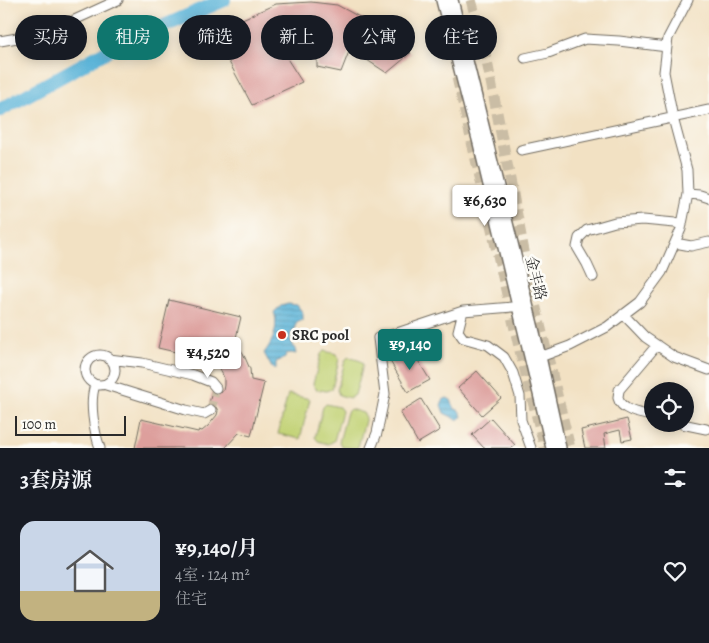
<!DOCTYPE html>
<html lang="zh">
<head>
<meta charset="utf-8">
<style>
  :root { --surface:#171b24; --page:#20242c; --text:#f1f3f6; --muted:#9ea1a6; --line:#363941; --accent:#0f766e }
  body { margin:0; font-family:Alegreya,"Noto Serif SC",serif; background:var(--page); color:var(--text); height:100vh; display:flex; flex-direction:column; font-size:19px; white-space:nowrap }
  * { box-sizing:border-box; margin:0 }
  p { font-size:16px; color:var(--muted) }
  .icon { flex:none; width:28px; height:28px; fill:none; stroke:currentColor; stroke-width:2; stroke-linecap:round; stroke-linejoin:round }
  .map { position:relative; height:448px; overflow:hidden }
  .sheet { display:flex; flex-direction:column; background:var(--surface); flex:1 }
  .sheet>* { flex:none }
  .guide { position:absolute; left:15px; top:15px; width:680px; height:45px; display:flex; gap:10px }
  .tools { position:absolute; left:644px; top:382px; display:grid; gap:10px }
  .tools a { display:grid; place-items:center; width:50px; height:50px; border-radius:50%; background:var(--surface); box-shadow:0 2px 12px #0003; font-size:25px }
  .scale { position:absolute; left:15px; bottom:12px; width:111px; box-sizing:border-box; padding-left:5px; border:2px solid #2b2b2b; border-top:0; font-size:14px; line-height:18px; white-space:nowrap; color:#2b2b2b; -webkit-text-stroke:4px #fdfcf7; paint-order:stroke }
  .price { position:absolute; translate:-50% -42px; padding:0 11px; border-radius:5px; background:#fff; color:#222; font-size:16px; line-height:32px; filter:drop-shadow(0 1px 2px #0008) }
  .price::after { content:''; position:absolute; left:50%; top:30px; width:15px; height:11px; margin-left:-8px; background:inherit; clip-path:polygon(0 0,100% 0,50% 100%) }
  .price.active { background:var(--accent); color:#fff }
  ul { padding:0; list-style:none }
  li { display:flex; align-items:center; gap:15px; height:125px; padding:0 20px }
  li+li { border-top:1px solid var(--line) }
  li span { display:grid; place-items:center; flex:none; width:140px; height:100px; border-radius:15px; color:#555 }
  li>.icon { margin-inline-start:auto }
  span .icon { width:60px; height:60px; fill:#fffc; stroke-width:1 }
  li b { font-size:21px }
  h2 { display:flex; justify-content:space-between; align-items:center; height:60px; padding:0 20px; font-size:21px }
  .tag { padding:0 18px; border-radius:22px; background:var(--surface); box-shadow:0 2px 12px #0003; font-size:18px; line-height:45px }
  .tag.active { background:var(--accent); color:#fff }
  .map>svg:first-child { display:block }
</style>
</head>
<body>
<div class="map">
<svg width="709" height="448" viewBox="0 0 709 448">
  <defs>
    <pattern id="water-rules" width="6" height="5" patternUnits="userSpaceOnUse" patternTransform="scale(1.25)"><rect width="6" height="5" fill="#5bb4d8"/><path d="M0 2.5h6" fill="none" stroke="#4b93af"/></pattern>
  </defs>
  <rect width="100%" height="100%" fill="#fdfcf7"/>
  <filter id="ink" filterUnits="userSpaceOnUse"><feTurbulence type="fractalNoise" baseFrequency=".02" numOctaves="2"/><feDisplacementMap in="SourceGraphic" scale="10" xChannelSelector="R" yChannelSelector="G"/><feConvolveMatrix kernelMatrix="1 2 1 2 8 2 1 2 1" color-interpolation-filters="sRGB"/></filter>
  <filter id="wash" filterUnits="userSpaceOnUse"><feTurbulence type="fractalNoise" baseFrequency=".0096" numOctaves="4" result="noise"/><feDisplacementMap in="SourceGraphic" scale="20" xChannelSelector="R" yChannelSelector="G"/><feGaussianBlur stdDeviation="1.12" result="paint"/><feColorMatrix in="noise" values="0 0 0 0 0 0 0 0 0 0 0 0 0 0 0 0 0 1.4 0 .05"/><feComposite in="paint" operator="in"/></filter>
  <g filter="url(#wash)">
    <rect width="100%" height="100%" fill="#f2e1c3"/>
    <!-- pitch -->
    <path fill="#c1d173" stroke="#767e4f" d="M324 351 337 354 339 359 332 389 326 391 316 389 313 384 321 354Z
      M348 357 361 361 363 365 355 395 350 398 339 395 337 390 345 361Z
      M288 394 310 399 300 439 278 434Z
      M326 404 339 407 342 411 334 441 328 444 318 441 315 437 323 407Z
      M350 409 363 413 366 417 358 447 356 448 342 447 339 442 347 412Z"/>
    <!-- water -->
    <path fill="url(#water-rules)" stroke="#437082" d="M288 304 297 305 303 313V320L298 321 295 326 296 329 291 333 290 339 295 349 296 354 291 353 286 354 285 358 276 362V369L272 368 264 353C273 342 279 326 274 312L281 306Z
      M447 398 451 400 455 409C460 410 460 412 462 416L460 419H456L444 413 441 405 443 400Z"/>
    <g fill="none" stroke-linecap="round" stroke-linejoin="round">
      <!-- river -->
      <path stroke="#5bb4d8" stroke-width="14" d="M0 110 109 50 224 0"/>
    </g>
    <g id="blocks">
      <!-- building -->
      <path fill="#dd9f9c" d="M311 2 337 5 367 21 411 53 387 73 350 49 341 72 317 67V43L286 57 302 82 252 105 213 32 276 4Z
        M169 300 241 317 235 342 243 353 250 369 251 380 264 383 251 436 239 433 225 448H135L141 419 198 432 199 430 202 431 208 426 217 415 218 411 216 407 209 403 212 392 217 394 220 393 223 391 224 385V378L218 364 215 363V361L158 348Z
        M411 349 430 380 408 392 390 361Z
        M477 371 501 398 482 415 458 388Z
        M421 399 440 430 418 443 400 412Z
        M491 418 515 445 511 448H484L472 435Z
        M627 419 632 439 622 441 620 430 604 434 606 448H585L581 430Z"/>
    </g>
  </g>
  <g filter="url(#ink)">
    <use href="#blocks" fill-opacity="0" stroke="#716b60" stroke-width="1"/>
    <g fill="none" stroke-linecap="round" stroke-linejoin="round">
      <!-- minor-tunnel -->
      <path stroke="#cabda5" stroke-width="9" stroke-dasharray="9 4.5" stroke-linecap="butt" d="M211 410 216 388"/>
      <!-- major-tunnel -->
      <path stroke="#cabda5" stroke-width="11" stroke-dasharray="11 5.5" stroke-linecap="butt" d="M471 0 484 46 532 292 570 448
        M457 77 520 351 545 448"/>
      <defs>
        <path id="minor" d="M0 41 46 33 118 0
          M525 58 548 53 585 39 619 41 667 47
          M521 150 709 110
          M688 194 700 195 709 198
          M675 243 691 246 709 242
          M593 277 587 264 577 247 579 238 587 230 615 222 643 220 675 223 682 225
          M463 311 458 331 463 338 488 345 504 357 513 373 520 396 521 420 531 448
          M623 314 645 337 674 357 709 370
          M85 370a15 15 0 1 1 30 0a15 15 0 1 1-30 0Z
          M540 357 570 346 607 327 640 302 662 272 681 229 688 194 687 170 673 118 664 72 668 38 688 0
          M109 359 142 363 193 375 211 382 216 388
          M95 385C89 402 94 431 100 448
          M106 385 186 410 204 414 211 410
          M652 416C642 414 621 411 618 398 618 395 619 392 619 390L657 345
          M682 424 706 429
          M371 448 377 433 385 394 378 338 391 335 463 311 525 306"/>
        <path id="major" d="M442 0 479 143 552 448
          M452 0 540 357 560 448"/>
      </defs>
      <!-- minor casing -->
      <use href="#minor" stroke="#716b60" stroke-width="11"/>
      <!-- major casing -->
      <use href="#major" stroke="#716b60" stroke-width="14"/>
      <!-- minor -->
      <use href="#minor" stroke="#fff" stroke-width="9"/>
      <!-- major -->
      <use href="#major" stroke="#fff" stroke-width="11"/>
    </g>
  </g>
  <!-- markers -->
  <circle fill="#c8321e" stroke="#fdfcf7" stroke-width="2" cx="282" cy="335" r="5"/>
  <g text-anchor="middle" stroke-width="5" stroke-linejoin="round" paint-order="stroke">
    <!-- street labels -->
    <g font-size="15" fill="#2b2b2b" stroke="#fdfcf7">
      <text transform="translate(536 278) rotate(76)" y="5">金丰路</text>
    </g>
    <!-- poi labels -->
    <g font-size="15" font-weight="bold" fill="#2b2b2b" stroke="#fdfcf7" text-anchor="start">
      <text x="292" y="340">SRC pool</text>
    </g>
  </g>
</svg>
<div class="tools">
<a><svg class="icon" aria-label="locate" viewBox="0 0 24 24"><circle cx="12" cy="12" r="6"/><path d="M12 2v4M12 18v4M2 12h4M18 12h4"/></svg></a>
</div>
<div class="scale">100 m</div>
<b class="price" style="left:485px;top:227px">¥6,630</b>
<b class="price active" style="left:410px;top:371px">¥9,140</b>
<b class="price" style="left:208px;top:379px">¥4,520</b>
<div class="guide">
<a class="tag">买房</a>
<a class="tag active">租房</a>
<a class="tag">筛选</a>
<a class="tag">新上</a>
<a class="tag">公寓</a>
<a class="tag">住宅</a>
</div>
</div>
<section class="sheet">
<h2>3套房源<svg class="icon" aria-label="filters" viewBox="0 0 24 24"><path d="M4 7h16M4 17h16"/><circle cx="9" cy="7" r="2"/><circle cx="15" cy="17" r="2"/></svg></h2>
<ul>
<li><span style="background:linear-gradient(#c9d6e8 70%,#c2b280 0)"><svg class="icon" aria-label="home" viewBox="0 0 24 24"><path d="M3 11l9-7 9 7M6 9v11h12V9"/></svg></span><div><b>¥9,140/月</b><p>4室 · 124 m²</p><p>住宅</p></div><svg class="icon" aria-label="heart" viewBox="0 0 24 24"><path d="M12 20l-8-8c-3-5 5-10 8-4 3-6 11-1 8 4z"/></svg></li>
</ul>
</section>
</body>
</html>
